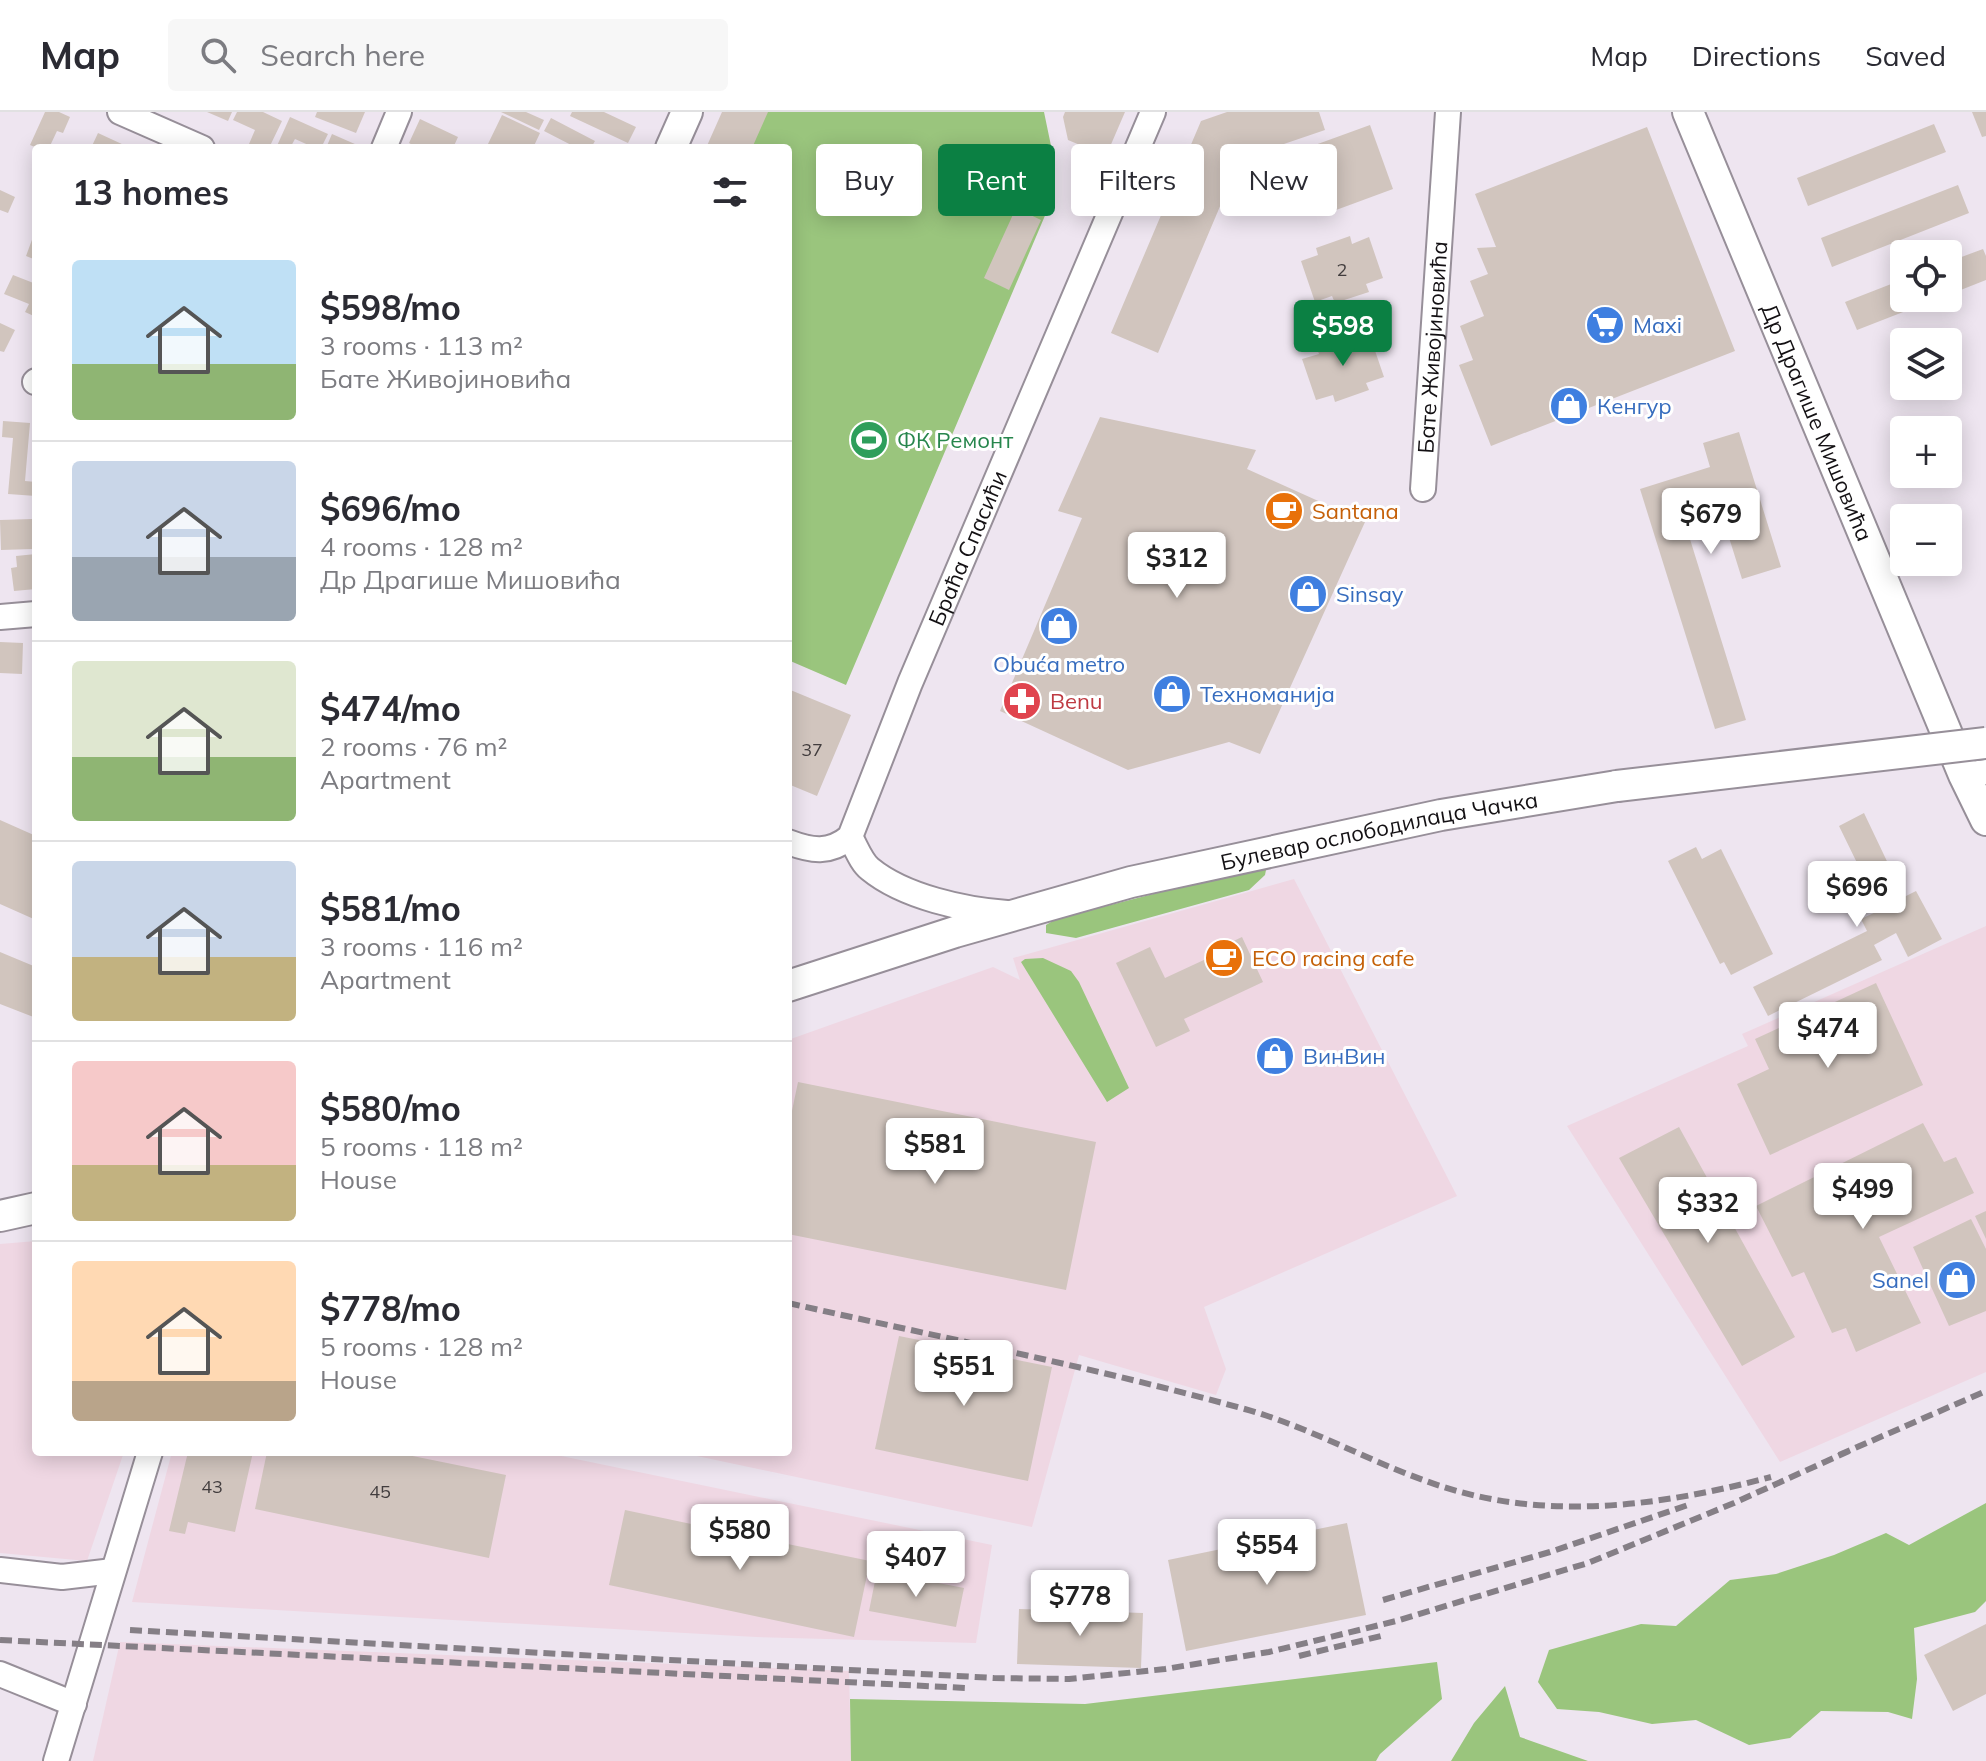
<!DOCTYPE html>
<html lang="en">
<head>
<meta charset="utf-8">
<style>
  :root { --surface:#fff; --page:#f7f7f7; --text:#2b2b33; --muted:#7c7c81; --line:#e1e1e2; --accent:#0b8043 }
  body { margin:0; font-family:Mulish,sans-serif; background:var(--page); color:var(--text); height:100vh; display:flex; flex-direction:column; font-size:30px; white-space:nowrap }
  * { box-sizing:border-box; margin:0 }
  p { font-size:26px; color:var(--muted) }
  .icon { flex:none; width:44px; height:44px; fill:none; stroke:currentColor; stroke-width:2; stroke-linecap:round; stroke-linejoin:round }
  .map { position:relative; flex:1; overflow:hidden }
  .sheet { position:absolute; left:32px; top:32px; width:760px; height:1312px; display:flex; flex-direction:column; background:var(--surface); border-radius:8px; box-shadow:0 4px 20px #0003 }
  .sheet>* { flex:none }
  .top-card { position:absolute; left:816px; top:32px; width:760px; height:72px; display:flex; gap:16px }
  .buttons { position:absolute; left:1890px; top:128px; display:grid; gap:16px }
  .buttons a { display:grid; place-items:center; width:72px; height:72px; border-radius:8px; background:var(--surface); box-shadow:0 4px 20px #0003; font-size:40px }
  .price { position:absolute; translate:-50% -68px; padding:0 18px; border-radius:8px; background:#fff; color:#222; font-size:26px; line-height:52px; filter:drop-shadow(0 2px 4px #0008) }
  .price::after { content:''; position:absolute; left:50%; top:48px; width:24px; height:18px; margin-left:-12px; background:inherit; clip-path:polygon(0 0,100% 0,50% 100%) }
  .price.active { background:var(--accent); color:#fff }
  ul { padding:0; list-style:none }
  li { display:flex; align-items:center; gap:24px; height:200px; padding:0 40px }
  li+li { border-top:2px solid var(--line) }
  li span { display:grid; place-items:center; flex:none; width:224px; height:160px; border-radius:8px; color:#555 }
  li>.icon { margin-inline-start:auto }
  span .icon { width:96px; height:96px; fill:#fffc; stroke-width:1 }
  li b { font-size:34px }
  h2 { display:flex; justify-content:space-between; align-items:center; height:96px; padding:0 40px; font-size:34px }
  .pill { padding:0 28px; border-radius:8px; background:var(--surface); box-shadow:0 4px 20px #0003; font-size:28px; line-height:72px }
  .pill.active { background:var(--accent); color:#fff }
  header { display:flex; align-items:center; gap:48px; box-sizing:border-box; height:112px; padding:0 40px; background:var(--surface); border-bottom:2px solid var(--line) }
  header strong { font-size:38px }
  nav { display:flex; gap:44px; margin-inline-start:auto; font-size:28px }
  .search { width:560px; height:72px; background:var(--page); display:flex; align-items:center; gap:20px; box-sizing:border-box; padding:0 28px; border-radius:8px; color:var(--muted); font-size:30px }
  .map>svg:first-child { display:block }
</style>
</head>
<body>
<header>
<strong>Map</strong>
<div class="search"><svg class="icon" aria-label="search" viewBox="0 0 24 24"><circle cx="10" cy="10" r="6"/><path d="M15 15l6 6"/></svg>Search here</div>
<nav><a>Map</a><a>Directions</a><a>Saved</a></nav>
</header>
<div class="map">
<svg width="1986" height="1649" viewBox="0 0 1986 1649">
  <rect width="100%" height="100%" fill="#eee5f0"/>
  <!-- industrial -->
  <path fill="#efd7e3" d="M1294 767 1457 1084 1204 1195 1226 1257 1216 1283 1079 1243 1032 1415 678 1340H788V928L993 855 1020 868 1013 846Z
    M1986 814V1260L1780 1350 1567 1014 1748 934 1742 922Z
    M36 1129V1340H124L87 1449 0 1441V1132Z
    M172 1340H542L992 1433 976 1531 756 1525 132 1490Z
    M120 1530 849 1559 851 1649H93Z"/>
  <!-- green -->
  <path fill="#9ac57d" d="M734 0H1044L1055 53V80L846 573 788 548V36H717Z
    M1258 755 1266 758 1265 763 1249 778 1076 826 1046 821V813L1056 807Z
    M1043 846 1071 859 1079 870 1129 976 1107 990 1021 850 1025 847Z
    M1986 1391V1489L1975 1500 1914 1516 1917 1567 1912 1607 1888 1600 1821 1599 1790 1626 1749 1633 1696 1608 1652 1612 1599 1600 1557 1597 1538 1570 1549 1538 1641 1512 1676 1514 1730 1468 1776 1462 1834 1443 1886 1421 1909 1433Z
    M1437 1550 1442 1587 1380 1642 1376 1649H851L850 1587 1085 1592Z
    M1505 1574 1520 1625 1588 1649H1451L1474 1611Z"/>
  <!-- building -->
  <path fill="#d1c5be" d="M45 0H59L70 5 63 21 57 19 49 36H37L30 33Z
    M207 0H232L228 9Z
    M237 0H263L282 9 269 36H256L249 32 255 18 233 8Z
    M317 0H365L356 21 315 5Z
    M501 0H526L544 8 539 18Z
    M572 0H604L636 15 628 31 570 4Z
    M722 0H768L752 36H706Z
    M1065 0H1125L1106 44 1068 28 1063 5Z
    M1227 0H1319L1325 18 1240 47 1158 241 1111 221 1201 9Z
    M1972 0H1986V24L1982 25Z
    M502 3 540 21 533 36 487 34Z
    M290 5 328 22 321 36H315L295 27 290 36H276Z
    M551 6 595 29 591 36H577L544 19Z
    M420 7 458 25 453 36H418L409 31Z
    M1934 12 1946 40 1808 94 1797 66Z
    M1370 13 1393 77 1328 101 1304 37Z
    M1647 15 1735 239 1491 334 1459 253 1473 248 1460 214 1484 204 1470 169 1488 162 1477 136 1496 135 1475 82Z
    M98 21 124 33 123 36H91Z
    M332 22 364 36H326Z
    M1958 73 1969 101 1832 155 1821 126Z
    M0 78 15 85 8 101 0 98Z
    M1016 96 1041 108 1009 178 984 166Z
    M1350 124 1352 132 1369 125 1383 166 1366 172 1369 180 1335 191 1332 184 1315 190 1301 149 1318 143 1316 136Z
    M33 125 36 126V148L26 144Z
    M1983 137 1986 144V168L1948 183V150Z
    M13 163 36 172V205L25 200 29 192 4 182Z
    M1904 167V186H1939L1857 218 1845 190Z
    M0 211 15 218 4 240 0 239Z
    M1350 223 1353 230 1370 224 1384 265 1366 271 1369 278 1335 290 1333 283 1316 288 1302 247 1319 242 1316 234Z
    M1100 305 1256 338 1247 357 1365 410 1260 642 1229 630 1128 658 1000 599 1082 406 1058 399Z
    M3 309 30 311 25 369 36 370V384L8 382 13 326 2 325Z
    M1739 320 1781 455 1742 467 1721 400 1685 411 1746 608 1715 617 1640 377 1710 355 1703 331Z
    M32 407 33 437 1 438 0 408Z
    M36 442V477L14 479 11 456 17 455 16 444Z
    M0 530 23 531 22 562 0 561Z
    M788 577 851 603 817 684 788 672Z
    M1864 701 1904 785 1916 779 1942 827 1908 845 1896 821 1874 833 1882 848 1768 904 1753 875 1867 819 1861 807 1880 798 1839 714Z
    M0 708 36 724V808L0 792Z
    M1696 735 1702 747 1721 737 1773 842 1731 863 1724 850 1720 852 1668 749Z
    M1242 825 1263 870 1184 907 1190 919 1156 935 1116 851 1150 835 1165 866 1206 847 1204 843Z
    M0 840 36 855V906L0 892Z
    M1876 871 1923 973 1770 1043 1737 972 1769 957 1755 927Z
    M798 970 1096 1030 1066 1178 788 1122V1018Z
    M1923 1011 1944 1050 1956 1045 1974 1081 1879 1125 1921 1211 1856 1240 1846 1216 1832 1221 1804 1160 1792 1165 1756 1094Z
    M1679 1015 1795 1225 1742 1254 1619 1046Z
    M1986 1099V1127L1975 1104Z
    M1971 1107 1986 1137V1199L1949 1214 1913 1135Z
    M899 1224 1052 1255 1028 1369 875 1337Z
    M188 1340H253L235 1420 188 1410 185 1422 169 1419Z
    M267 1340H393L506 1363 489 1446 255 1397Z
    M625 1398 715 1417 717 1408 780 1421 778 1430 870 1449 854 1525 609 1473Z
    M1347 1411 1366 1503 1186 1539 1168 1448Z
    M877 1459 964 1476 956 1515 869 1499Z
    M1019 1497 1143 1501 1141 1556 1017 1552Z
    M1986 1512V1582L1953 1599 1924 1543Z"/>
  <g fill="none" stroke-linecap="round" stroke-linejoin="round">
    <defs>
      <g id="minor">
        <path d="M120 0 202 36"/>
        <path d="M384 36 399 0"/>
        <path d="M35 270 36 269"/>
        <path id="s1" d="M1423 377 1448 0"/>
        <path d="M0 505 36 502"/>
        <path d="M1964 663 1986 660"/>
        <path d="M850 725C856 735 861 750 870 757 904 785 965 798 1007 801"/>
        <path id="s2" d="M788 730C812 739 829 742 850 725L910 571 1153 0"/>
        <path d="M0 1458 62 1465 113 1459"/>
        <path d="M0 1562 74 1592"/>
        <path d="M56 1649 150 1340"/>
      </g>
      <g id="major">
        <path id="s3" d="M1688 0 1964 663 1986 708"/>
        <path d="M671 36 687 0"/>
        <path id="s4" d="M788 874 955 820 1131 770 1441 703 1617 674"/>
        <path d="M0 1104 36 1096"/>
      </g>
    </defs>
    <!-- minor casing -->
    <use href="#minor" stroke="#978f99" stroke-width="28"/>
    <!-- major casing -->
    <use href="#major" stroke="#978f99" stroke-width="34"/>
    <!-- minor -->
    <use href="#minor" stroke="#fff" stroke-width="24"/>
    <!-- major -->
    <use href="#major" stroke="#fff" stroke-width="30"/>
    <!-- rail -->
    <path stroke="#857f86" stroke-width="6" stroke-dasharray="12 6" stroke-linecap="butt" d="M788 1191C939 1225 1092 1255 1241 1296 1305 1313 1364 1347 1426 1369 1539 1411 1657 1395 1771 1365
      M1839 1343 1986 1279
      M1383 1488 1550 1440 1688 1393
      M130 1518 994 1566 1069 1567 1165 1557 1269 1540 1396 1509 1588 1451 1734 1391 1849 1339
      M0 1528 966 1576
      M1299 1544 1385 1523"/>
    <defs>
      <path id="major-bridge" d="M1617 674 1986 631"/>
    </defs>
    <!-- major-bridge casing -->
    <use href="#major-bridge" stroke="#978f99" stroke-width="34" stroke-linecap="butt"/>
    <!-- major-bridge -->
    <use href="#major-bridge" stroke="#fff" stroke-width="30"/>
  </g>
  <!-- icons -->
  <defs>
    <symbol id="supermarket-disc" viewBox="-11 -11 22 22"><circle r="9.5" fill="#3f7fe0" stroke="#fff"/><path d="M-6-5.5h2.5l.6 2H6L4.5 2H-2.5L-4.4-4H-6ZM-1.5 3.2a1.3 1.3 0 1 0 .1 0ZM3 3.2a1.3 1.3 0 1 0 .1 0Z" fill="#fff"/></symbol>
    <symbol id="shop-disc" viewBox="-11 -11 22 22"><circle r="9.5" fill="#3f7fe0" stroke="#fff"/><path d="M-5-2.5h2.3a2.7 3.5 0 0 1 5.4 0H5L5.5 6h-11ZM-1.5-2.5h3a1.5 2.3 0 0 0-3 0Z" fill="#fff"/></symbol>
    <symbol id="stadium-disc" viewBox="-11 -11 22 22"><circle r="9.5" fill="#2e9e5b" stroke="#fff"/><path d="M0-5a6.5 5 0 1 0 0 10a6.5 5 0 1 0 0-10ZM-3.5-1.8h7v3.6h-7Z" fill="#fff"/></symbol>
    <symbol id="cafe-disc" viewBox="-11 -11 22 22"><circle r="9.5" fill="#e8710a" stroke="#fff"/><path d="M-5.5-4.5H6V0H3Q3 3.5 0 3.5H-2.5Q-5.5 3.5-5.5 0ZM3-3.2v2h1.7v-2ZM-6 4.5H4V6H-6Z" fill="#fff"/></symbol>
    <symbol id="pharmacy-disc" viewBox="-11 -11 22 22"><circle r="9.5" fill="#e0444e" stroke="#fff"/><path d="M-2-6h4v4h4v4h-4v4h-4v-4h-4v-4h4Z" fill="#fff"/></symbol>
  </defs>
  <g fill-rule="evenodd">
    <use href="#supermarket-disc" x="1583" y="191" width="44" height="44"/>
    <use href="#shop-disc" x="1547" y="272" width="44" height="44"/>
    <use href="#stadium-disc" x="847" y="306" width="44" height="44"/>
    <use href="#cafe-disc" x="1262" y="377" width="44" height="44"/>
    <use href="#shop-disc" x="1286" y="460" width="44" height="44"/>
    <use href="#shop-disc" x="1037" y="492" width="44" height="44"/>
    <use href="#shop-disc" x="1150" y="560" width="44" height="44"/>
    <use href="#pharmacy-disc" x="1000" y="567" width="44" height="44"/>
    <use href="#cafe-disc" x="1202" y="824" width="44" height="44"/>
    <use href="#shop-disc" x="1253" y="922" width="44" height="44"/>
    <use href="#shop-disc" x="1935" y="1146" width="44" height="44"/>
  </g>
  <g text-anchor="middle" stroke-width="6" stroke-linejoin="round" paint-order="stroke">
    <!-- number labels -->
    <g font-size="18" fill="#423d3e">
      <text x="1342" y="164">2</text>
      <text x="812" y="644">37</text>
      <text x="212" y="1381">43</text>
      <text x="380" y="1386">45</text>
    </g>
    <!-- shop labels -->
    <g font-size="22" fill="#366cbe" stroke="#fff" text-anchor="start">
      <text x="1633" y="221">Maxi</text>
      <text x="1597" y="302">Кенгур</text>
      <text x="1336" y="490">Sinsay</text>
      <text x="1059" y="560" text-anchor="middle">Obuća metro</text>
      <text x="1200" y="590">Техноманија</text>
      <text x="1303" y="952">ВинВин</text>
      <text x="1929" y="1176" text-anchor="end">Sanel</text>
    </g>
    <!-- street labels -->
    <g font-size="22" fill="#131013" stroke="#fff">
      <text dy="8" stroke="none"><textPath href="#s1" startOffset="142">Бате Живојиновића</textPath></text>
      <text dy="8" stroke="none"><textPath href="#s3" startOffset="336">Др Драгише Мишовића</textPath></text>
      <text dy="8" stroke="none"><textPath href="#s2" startOffset="378">Браћа Спасићи</textPath></text>
      <text dy="8" stroke="none"><textPath href="#s4" startOffset="612">Булевар ослободилаца Чачка</textPath></text>
    </g>
    <!-- leisure labels -->
    <g font-size="22" fill="#27864d" stroke="#fff" text-anchor="start">
      <text x="897" y="336">ФК Ремонт</text>
    </g>
    <!-- food labels -->
    <g font-size="22" fill="#c56008" stroke="#fff" text-anchor="start">
      <text x="1312" y="407">Santana</text>
      <text x="1252" y="854">ECO racing cafe</text>
    </g>
    <!-- health labels -->
    <g font-size="22" fill="#be3a42" stroke="#fff" text-anchor="start">
      <text x="1050" y="597">Benu</text>
    </g>
  </g>
</svg>
<div class="buttons">
<a><svg class="icon" aria-label="locate" viewBox="0 0 24 24"><circle cx="12" cy="12" r="6"/><path d="M12 2v4M12 18v4M2 12h4M18 12h4"/></svg></a>
<a><svg class="icon" aria-label="layers" viewBox="0 0 24 24"><path d="M12 4l9 5-9 5-9-5zM3 14l9 5 9-5"/></svg></a>
<a>+</a>
<a>−</a>
</div>
<b class="price active" style="left:1343px;top:256px">$598</b>
<b class="price" style="left:1711px;top:444px">$679</b>
<b class="price" style="left:1177px;top:488px">$312</b>
<b class="price" style="left:1857px;top:817px">$696</b>
<b class="price" style="left:1828px;top:958px">$474</b>
<b class="price" style="left:935px;top:1074px">$581</b>
<b class="price" style="left:1863px;top:1119px">$499</b>
<b class="price" style="left:1708px;top:1133px">$332</b>
<b class="price" style="left:964px;top:1296px">$551</b>
<b class="price" style="left:740px;top:1460px">$580</b>
<b class="price" style="left:1267px;top:1475px">$554</b>
<b class="price" style="left:916px;top:1487px">$407</b>
<b class="price" style="left:1080px;top:1526px">$778</b>
<div class="top-card">
<a class="pill">Buy</a>
<a class="pill active">Rent</a>
<a class="pill">Filters</a>
<a class="pill">New</a>
</div>
<section class="sheet">
<h2>13 homes<svg class="icon" aria-label="filters" viewBox="0 0 24 24"><path d="M4 7h16M4 17h16"/><circle cx="9" cy="7" r="2"/><circle cx="15" cy="17" r="2"/></svg></h2>
<ul>
<li><span style="background:linear-gradient(#bfe0f5 65%,#8fb573 0)"><svg class="icon" aria-label="home" viewBox="0 0 24 24"><path d="M3 11l9-7 9 7M6 9v11h12V9"/></svg></span><div><b>$598/mo</b><p>3 rooms · 113 m²</p><p>Бате Живојиновића</p></div></li>
<li><span style="background:linear-gradient(#c9d6e8 60%,#9aa5b1 0)"><svg class="icon" aria-label="home" viewBox="0 0 24 24"><path d="M3 11l9-7 9 7M6 9v11h12V9"/></svg></span><div><b>$696/mo</b><p>4 rooms · 128 m²</p><p>Др Драгише Мишовића</p></div></li>
<li><span style="background:linear-gradient(#dfe7d0 60%,#8fb573 0)"><svg class="icon" aria-label="home" viewBox="0 0 24 24"><path d="M3 11l9-7 9 7M6 9v11h12V9"/></svg></span><div><b>$474/mo</b><p>2 rooms · 76 m²</p><p>Apartment</p></div></li>
<li><span style="background:linear-gradient(#c9d6e8 60%,#c2b280 0)"><svg class="icon" aria-label="home" viewBox="0 0 24 24"><path d="M3 11l9-7 9 7M6 9v11h12V9"/></svg></span><div><b>$581/mo</b><p>3 rooms · 116 m²</p><p>Apartment</p></div></li>
<li><span style="background:linear-gradient(#f6c9c9 65%,#c2b280 0)"><svg class="icon" aria-label="home" viewBox="0 0 24 24"><path d="M3 11l9-7 9 7M6 9v11h12V9"/></svg></span><div><b>$580/mo</b><p>5 rooms · 118 m²</p><p>House</p></div></li>
<li><span style="background:linear-gradient(#ffd9b3 75%,#b9a48a 0)"><svg class="icon" aria-label="home" viewBox="0 0 24 24"><path d="M3 11l9-7 9 7M6 9v11h12V9"/></svg></span><div><b>$778/mo</b><p>5 rooms · 128 m²</p><p>House</p></div></li>
</ul>
</section>
</div>
</body>
</html>
